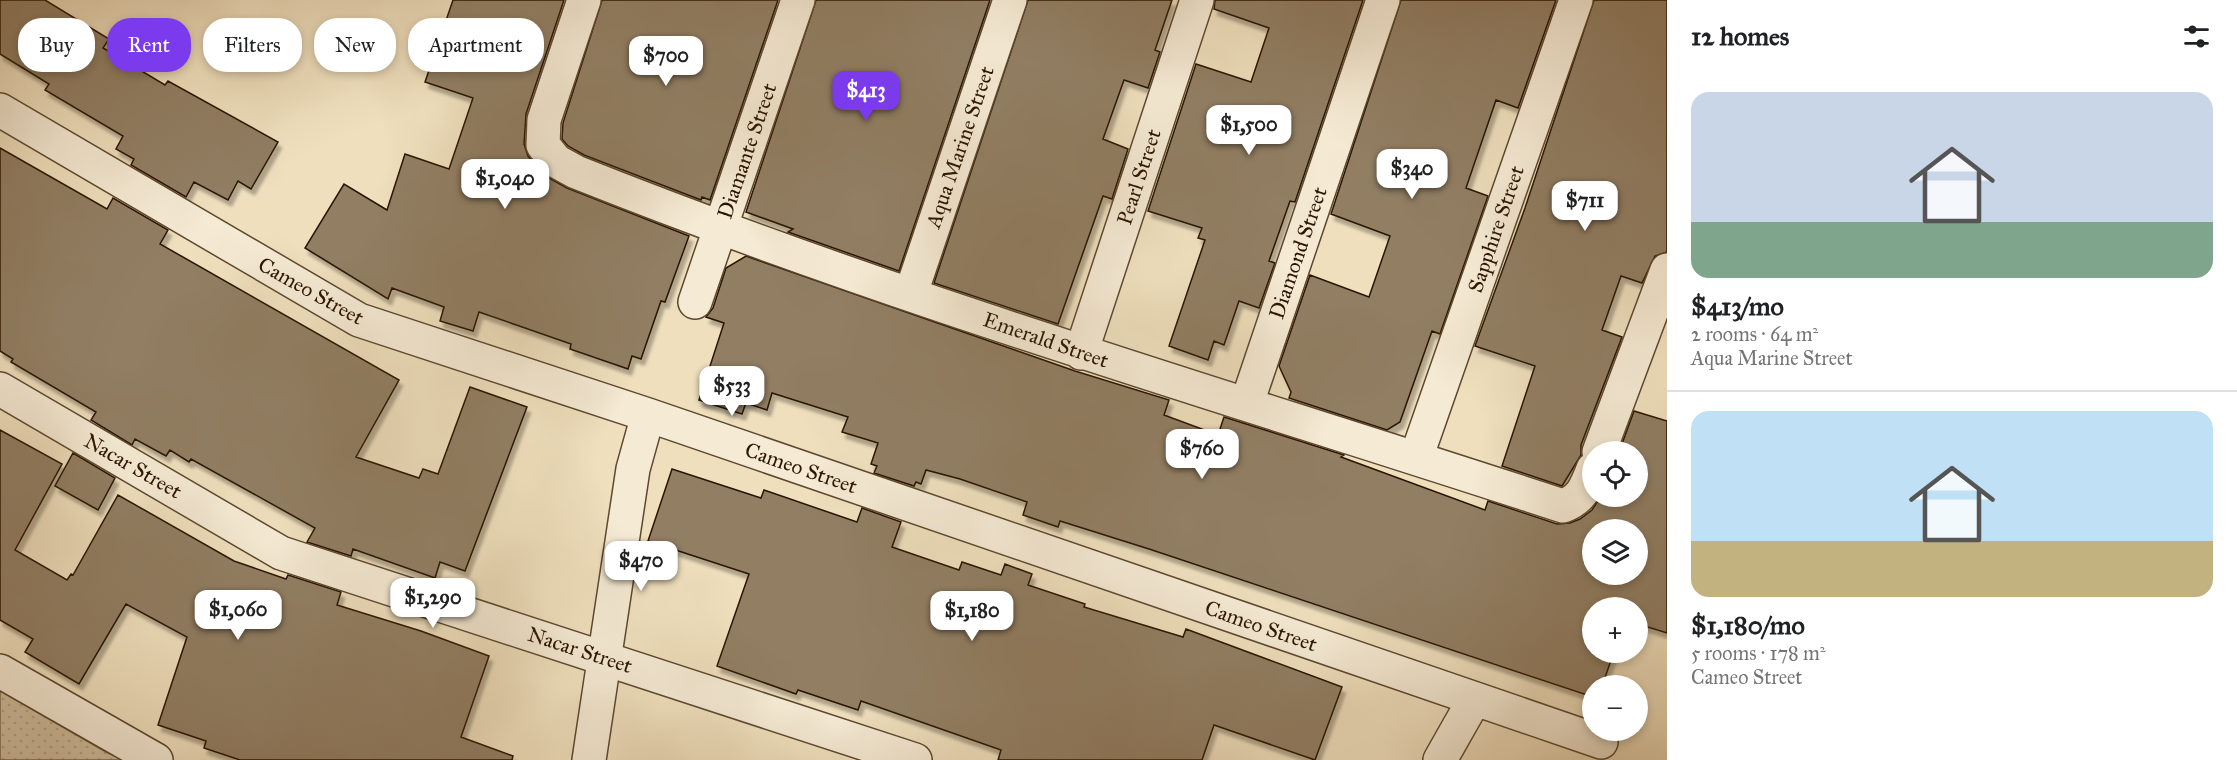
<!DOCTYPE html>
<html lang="en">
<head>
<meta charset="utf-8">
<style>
  :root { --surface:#fff; --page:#f2f2f2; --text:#202124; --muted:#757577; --line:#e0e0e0; --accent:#7c3aed }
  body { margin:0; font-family:"IM FELL Great Primer",serif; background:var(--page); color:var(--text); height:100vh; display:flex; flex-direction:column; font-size:22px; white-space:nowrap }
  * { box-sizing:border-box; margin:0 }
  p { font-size:20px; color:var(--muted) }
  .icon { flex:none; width:33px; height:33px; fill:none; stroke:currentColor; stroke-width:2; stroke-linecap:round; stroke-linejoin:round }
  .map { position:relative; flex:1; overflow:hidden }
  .panel { display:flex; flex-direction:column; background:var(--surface); width:570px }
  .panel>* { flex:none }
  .banner { position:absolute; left:18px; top:18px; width:570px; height:54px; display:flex; gap:12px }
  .fabs { position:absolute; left:1582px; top:441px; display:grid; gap:12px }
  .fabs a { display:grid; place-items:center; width:66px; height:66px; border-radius:50%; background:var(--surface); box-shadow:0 3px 9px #0003; font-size:30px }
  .price { position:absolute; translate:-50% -51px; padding:0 14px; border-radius:12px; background:#fff; color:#222; font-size:20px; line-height:39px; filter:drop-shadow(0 2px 3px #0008) }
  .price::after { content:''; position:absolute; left:50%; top:36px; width:18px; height:14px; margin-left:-9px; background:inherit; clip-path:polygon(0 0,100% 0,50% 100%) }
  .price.current { background:var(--accent); color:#fff }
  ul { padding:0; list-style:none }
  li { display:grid; align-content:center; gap:12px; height:318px; padding:0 24px }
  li+li { border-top:2px solid var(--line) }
  li span { display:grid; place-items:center; height:186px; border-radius:18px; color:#555 }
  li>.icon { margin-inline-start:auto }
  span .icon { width:108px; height:108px; fill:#fffc; stroke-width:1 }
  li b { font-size:26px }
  h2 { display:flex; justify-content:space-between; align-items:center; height:72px; padding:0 24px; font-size:26px }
  .chip { padding:0 21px; border-radius:24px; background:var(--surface); box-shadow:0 3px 9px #0003; font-size:21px; line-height:54px }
  .chip.current { background:var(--accent); color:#fff }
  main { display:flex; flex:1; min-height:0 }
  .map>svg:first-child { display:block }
</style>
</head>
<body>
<main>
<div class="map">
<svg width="1667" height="760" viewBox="0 0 1667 760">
  <defs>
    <pattern id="grass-dots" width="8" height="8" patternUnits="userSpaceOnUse" patternTransform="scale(1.5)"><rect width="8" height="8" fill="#cebd9d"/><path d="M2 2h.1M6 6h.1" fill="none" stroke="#b1a285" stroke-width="1.8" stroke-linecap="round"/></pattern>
    <filter id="shadow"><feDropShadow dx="3.5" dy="6" stdDeviation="1.5" flood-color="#0004"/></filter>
  </defs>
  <rect width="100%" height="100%" fill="#efdfbd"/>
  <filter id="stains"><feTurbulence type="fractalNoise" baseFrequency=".00333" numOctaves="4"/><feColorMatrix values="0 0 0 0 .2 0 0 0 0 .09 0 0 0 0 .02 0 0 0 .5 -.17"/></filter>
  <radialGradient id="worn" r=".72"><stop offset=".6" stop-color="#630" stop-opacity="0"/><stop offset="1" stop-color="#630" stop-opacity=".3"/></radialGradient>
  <!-- grass -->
  <path fill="url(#grass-dots)" stroke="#7c694f" stroke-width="1.5" d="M0 691 106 752 124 760H0Z"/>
  <!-- building -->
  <path fill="#917e63" stroke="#2b1501" stroke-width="1.5" fill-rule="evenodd" filter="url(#shadow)" d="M0 0H45L109 39 103 48 165 85 168 81 278 142 251 189 238 181 228 200 194 182 186 197 131 165 134 159 116 149 123 136 45 90 49 84 0 54Z
    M453 0H564L526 114 524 144 528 156 547 177 567 188 689 236 665 302 661 301 641 359 632 356 628 369 570 349 571 344 479 312 473 331 440 321 444 307 392 288 388 299 305 248 344 184 387 210 405 154 449 169 473 98 425 82Z
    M602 0H778L710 200 702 197 701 200 584 155 568 146 562 139 563 123Z
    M816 0H990L899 271 788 232 793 229 746 212Z
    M1028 0H1172L1155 50 1160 52 1148 88 1124 80 1103 139 1128 149 1112 199 1103 196 1058 324 934 283Z
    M1215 0H1363L1295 202 1290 201 1269 261 1275 263 1259 308 1239 301 1224 345 1214 341 1208 360 1169 346 1205 240 1198 238 1202 228 1148 211 1196 64 1251 82 1269 28 1214 9Z
    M1401 0H1556L1518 108 1496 100 1466 188 1488 196 1440 334 1432 331 1400 422 1387 430 1289 398 1291 392 1279 366 1310 275 1369 297 1390 236 1331 214Z
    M1594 0H1667V252L1655 256 1642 283 1621 276 1602 330 1622 337 1581 445V455L1562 486 1502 466 1535 366 1475 346 1525 208Z
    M0 148 107 209 113 198 168 230 160 244 399 380 356 457 419 478 423 469 438 474 470 387 527 407 465 571 440 562 435 578 353 549 351 556 307 542 315 528 191 459 189 462 170 450 166 456 135 439 132 445 91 420 96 412 11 362 13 359 0 351Z
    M746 256 1075 371 1169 400 1164 415 1218 435 1224 417 1344 455 1341 457 1485 510 1488 501 1557 524 1570 523 1580 519 1592 510 1601 496H1638V452H1619L1634 411 1667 421V633L1638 624V608H1593V652H1614L1602 686H1593V697L1149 549 1060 521 1058 527 1023 515 1027 502 960 479 926 470 921 484 916 482 914 486 874 473 877 466 871 464 878 443 842 432 848 417 772 393 767 410 746 403 742 414 699 400 724 323 706 317 713 308 726 268ZM1593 530H1638V574H1593Z
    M0 430 62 464 15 550 67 580 71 574 73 575 118 495 234 561 286 579 288 575 341 592 337 605 421 631 489 656 461 737 513 756 512 760H240L204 748 206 741 158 725 187 637 126 604 79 684 25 652 33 639 0 620Z
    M73 453 115 478 98 510 55 486Z
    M672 469 761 498 764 490 857 522 862 508 901 522 892 547 959 570 962 562 1001 575 1005 564 1032 574 1028 585 1085 604 1084 607 1183 637 1186 629 1342 687 1315 760 1214 725 1202 760H998L1001 750 861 701 858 710 798 690 796 694 717 666 749 574 648 541Z"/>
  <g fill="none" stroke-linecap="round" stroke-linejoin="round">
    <defs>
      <path id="minor" d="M584 0 544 120 543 145 556 161 576 172C899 301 1233 398 1563 506 1582 499 1586 487 1593 469
        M0 110 359 320 648 415 1601 742
        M911 293 1010 0
        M695 302 798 0
        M1081 353 1197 0
        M0 389 281 553 915 760
        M1247 403 1383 0
        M1599 452 1667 270
        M1416 458 1576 0
        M0 671 156 760
        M589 760 633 469 648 415
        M1440 760 1474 700"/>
    </defs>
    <!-- minor casing -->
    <use href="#minor" stroke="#5c4830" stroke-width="36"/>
    <!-- minor -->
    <use href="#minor" stroke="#f5ead4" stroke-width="33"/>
  </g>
  <g text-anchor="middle" stroke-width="5" stroke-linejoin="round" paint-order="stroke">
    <!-- street labels -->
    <g font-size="21" fill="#2b1501" stroke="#f5ead4">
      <text transform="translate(960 147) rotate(-71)" y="7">Aqua Marine Street</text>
      <text transform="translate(747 151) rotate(-71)" y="7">Diamante Street</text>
      <text transform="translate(1139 177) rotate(-72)" y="7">Pearl Street</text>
      <text transform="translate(1496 229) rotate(-71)" y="7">Sapphire Street</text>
      <text transform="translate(1298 253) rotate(-71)" y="7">Diamond Street</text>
      <text transform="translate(311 291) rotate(29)" y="7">Cameo Street</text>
      <text transform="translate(1046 340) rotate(19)" y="7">Emerald Street</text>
      <text transform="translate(133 466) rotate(30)" y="7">Nacar Street</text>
      <text transform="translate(801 468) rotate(19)" y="7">Cameo Street</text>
      <text transform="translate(1261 626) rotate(19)" y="7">Cameo Street</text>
      <text transform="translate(580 650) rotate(18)" y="7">Nacar Street</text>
    </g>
  </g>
  <rect width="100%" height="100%" filter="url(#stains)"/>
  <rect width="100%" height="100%" fill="url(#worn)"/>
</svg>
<div class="fabs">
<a><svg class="icon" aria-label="locate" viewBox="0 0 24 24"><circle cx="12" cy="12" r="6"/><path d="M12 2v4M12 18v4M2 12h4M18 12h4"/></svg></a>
<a><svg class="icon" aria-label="layers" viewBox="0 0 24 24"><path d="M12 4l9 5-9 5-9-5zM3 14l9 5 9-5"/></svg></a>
<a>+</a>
<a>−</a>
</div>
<b class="price" style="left:666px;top:87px">$700</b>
<b class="price current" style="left:866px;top:122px">$413</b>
<b class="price" style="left:1249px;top:156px">$1,500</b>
<b class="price" style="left:1412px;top:200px">$340</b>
<b class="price" style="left:505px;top:210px">$1,040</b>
<b class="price" style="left:1585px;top:232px">$711</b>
<b class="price" style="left:732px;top:417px">$533</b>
<b class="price" style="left:1202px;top:480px">$760</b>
<b class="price" style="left:641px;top:592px">$470</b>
<b class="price" style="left:433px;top:629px">$1,290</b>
<b class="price" style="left:238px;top:641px">$1,060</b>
<b class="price" style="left:972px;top:642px">$1,180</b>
<div class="banner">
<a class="chip">Buy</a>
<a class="chip current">Rent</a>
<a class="chip">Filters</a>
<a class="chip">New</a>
<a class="chip">Apartment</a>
</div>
</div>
<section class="panel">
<h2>12 homes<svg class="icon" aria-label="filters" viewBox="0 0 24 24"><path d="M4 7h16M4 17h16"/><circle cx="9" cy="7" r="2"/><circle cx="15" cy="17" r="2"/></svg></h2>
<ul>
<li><span style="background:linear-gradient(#c9d6e8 70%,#7fa58c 0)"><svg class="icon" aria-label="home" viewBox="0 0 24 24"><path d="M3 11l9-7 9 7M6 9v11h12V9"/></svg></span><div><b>$413/mo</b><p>2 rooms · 64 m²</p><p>Aqua Marine Street</p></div></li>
<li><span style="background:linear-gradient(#bfe0f5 70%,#c2b280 0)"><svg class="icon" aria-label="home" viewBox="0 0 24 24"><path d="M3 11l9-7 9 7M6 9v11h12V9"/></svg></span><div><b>$1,180/mo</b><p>5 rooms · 178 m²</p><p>Cameo Street</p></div></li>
</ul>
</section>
</main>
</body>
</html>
